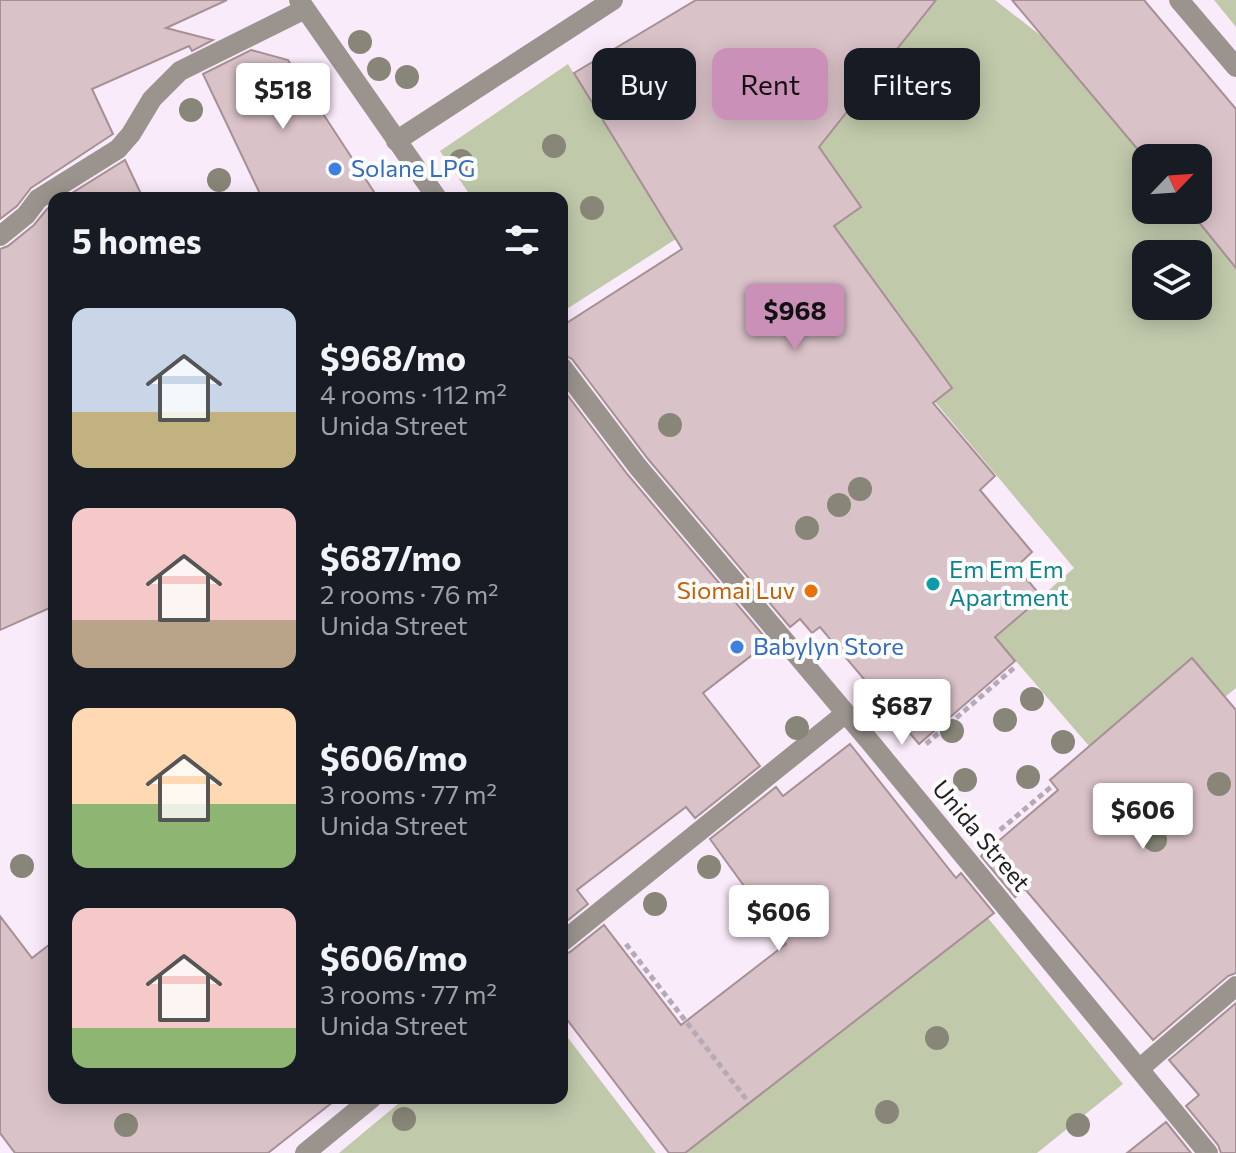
<!DOCTYPE html>
<html lang="en">
<head>
<meta charset="utf-8">
<style>
  :root { --surface:#171b24; --page:#242831; --text:#f1f3f6; --muted:#9ea1a6; --accent:#cb90b7 }
  body { margin:0; font-family:Commissioner,sans-serif; background:var(--page); color:var(--text); height:100vh; display:flex; flex-direction:column; font-size:30px; white-space:nowrap }
  * { box-sizing:border-box; margin:0 }
  p { font-size:26px; color:var(--muted) }
  .icon { flex:none; width:44px; height:44px; fill:none; stroke:currentColor; stroke-width:2; stroke-linecap:round; stroke-linejoin:round }
  .map { position:relative; flex:1; overflow:hidden }
  .sheet { position:absolute; left:48px; top:192px; width:520px; height:912px; display:flex; flex-direction:column; background:var(--surface); border-radius:16px; box-shadow:0 4px 20px #0003 }
  .sheet>* { flex:none }
  .top-card { position:absolute; left:592px; top:48px; width:524px; height:72px; display:flex; gap:16px }
  .needle { width:52px; rotate:65deg }
  .fabs { position:absolute; left:1132px; top:144px; display:grid; gap:16px }
  .fabs a { display:grid; place-items:center; width:80px; height:80px; border-radius:16px; background:var(--surface); box-shadow:0 4px 20px #0003; font-size:40px }
  .price { position:absolute; translate:-50% -68px; padding:0 18px; border-radius:8px; background:#fff; color:#222; font-size:26px; line-height:52px; filter:drop-shadow(0 2px 4px #0008) }
  .price::after { content:''; position:absolute; left:50%; top:48px; width:24px; height:18px; margin-left:-12px; background:inherit; clip-path:polygon(0 0,100% 0,50% 100%) }
  .price.on { background:var(--accent); color:#111 }
  ul { padding:0; list-style:none }
  li { display:flex; align-items:center; gap:24px; height:200px; padding:0 24px }
  li span { display:grid; place-items:center; flex:none; width:224px; height:160px; border-radius:16px; color:#555 }
  li>.icon { margin-inline-start:auto }
  span .icon { width:96px; height:96px; fill:#fffc; stroke-width:1 }
  li b { font-size:34px }
  h2 { display:flex; justify-content:space-between; align-items:center; height:96px; padding:0 24px; font-size:34px }
  .tag { padding:0 28px; border-radius:16px; background:var(--surface); box-shadow:0 4px 20px #0003; font-size:28px; line-height:72px }
  .tag.on { background:var(--accent); color:#111 }
  .map>svg:first-child { display:block }
</style>
</head>
<body>
<div class="map">
<svg width="1236" height="1153" viewBox="0 0 1236 1153">
  <rect width="100%" height="100%" fill="#faebfb"/>
  <!-- green -->
  <path fill="#c0c9aa" fill-rule="evenodd" d="M937 0H995L1049 42 1146 159V210H1189L1236 266V688L1225 697 1192 658 1089 746 995 637 1074 568 935 402 952 388 830 229 861 207 819 147ZM1146 254H1198V306H1146Z
    M1214 0H1236V27Z
    M568 64 676 239 562 312V198H472L440 151Z
    M988 918 1123 1084 1037 1153H685Z
    M562 1030 656 1153H339L405 1098H562Z"/>
  <!-- building -->
  <path fill="#d9c2c8" stroke="#a69096" stroke-width="2" d="M0 0H227L166 28 213 40 192 51 189 46 92 89 113 134 31 188 17 206 0 219Z
    M696 0H936L819 147 861 207 834 226 952 388 933 403 995 476 980 490 1032 552 1016 567 1042 597 995 637 1015 661 919 744 820 627 812 633 800 619 790 627 648 459 572 359 562 354V326L682 249 574 73Z
    M1012 0H1144L1236 109V268L1189 210H1198V158H1145Z
    M251 50 288 60 378 198H262L203 74Z
    M125 160 143 198H64Z
    M54 204V606L0 630V249L8 246 34 225 47 209Z
    M562 388 628 475 769 642 703 693 760 766 695 818 686 807 577 890 588 904 562 925Z
    M1192 658 1236 710V973L1228 976 1153 1040 1025 889 1015 897 981 856 1058 790 1050 780Z
    M850 744 956 878 961 873 994 913 685 1153H669L562 1013V955L570 952 604 925 681 1025 786 944 710 839 776 787 783 796Z
    M0 916 32 958 54 941V1098H338L268 1153H15L0 1133Z
    M1236 1003V1153H1221L1218 1145 1186 1106 1199 1095 1169 1060Z
    M1166 1122 1191 1153H1127Z"/>
  <g fill="none" stroke-linecap="round" stroke-linejoin="round">
    <!-- path -->
    <path stroke="#b6aab7" stroke-width="5" stroke-dasharray="6 4" stroke-linecap="butt" d="M926 744 1015 667
      M1000 830 1051 787
      M626 944 746 1099"/>
    <!-- service -->
    <path stroke="#9b948e" stroke-width="20" d="M0 236 26 215 38 199 118 149 131 134 152 99 180 71 305 9"/>
    <!-- minor -->
    <path stroke="#9b948e" stroke-width="20" d="M299 0 437 198
      M1179 0 1236 67
      M396 141 613 0
      M562 367 638 467 871 743 1208 1153
      M562 942 846 713
      M1139 1069 1236 986
      M305 1153 372 1098"/>
  </g>
  <!-- trees -->
  <g fill="#888678">
    <circle cx="360" cy="42" r="12"/>
    <circle cx="379" cy="69" r="12"/>
    <circle cx="407" cy="77" r="12"/>
    <circle cx="191" cy="110" r="12"/>
    <circle cx="554" cy="146" r="12"/>
    <circle cx="461" cy="161" r="12"/>
    <circle cx="219" cy="180" r="12"/>
    <circle cx="592" cy="208" r="12"/>
    <circle cx="670" cy="425" r="12"/>
    <circle cx="860" cy="489" r="12"/>
    <circle cx="839" cy="505" r="12"/>
    <circle cx="807" cy="528" r="12"/>
    <circle cx="1032" cy="699" r="12"/>
    <circle cx="896" cy="707" r="12"/>
    <circle cx="1005" cy="720" r="12"/>
    <circle cx="797" cy="728" r="12"/>
    <circle cx="952" cy="731" r="12"/>
    <circle cx="1063" cy="742" r="12"/>
    <circle cx="1028" cy="777" r="12"/>
    <circle cx="965" cy="780" r="12"/>
    <circle cx="1219" cy="784" r="12"/>
    <circle cx="1155" cy="840" r="12"/>
    <circle cx="22" cy="866" r="12"/>
    <circle cx="709" cy="867" r="12"/>
    <circle cx="655" cy="904" r="12"/>
    <circle cx="937" cy="1038" r="12"/>
    <circle cx="887" cy="1112" r="12"/>
    <circle cx="404" cy="1119" r="12"/>
    <circle cx="126" cy="1125" r="12"/>
    <circle cx="1078" cy="1125" r="12"/>
  </g>
  <!-- markers -->
  <g fill="#3f7fe0" stroke="#fdfdfd" stroke-width="3">
    <circle cx="335" cy="169" r="8"/>
    <circle cx="737" cy="647" r="8"/>
  </g>
  <circle fill="#0f9aa8" stroke="#fdfdfd" stroke-width="3" cx="933" cy="584" r="8"/>
  <circle fill="#e8710a" stroke="#fdfdfd" stroke-width="3" cx="811" cy="591" r="8"/>
  <g text-anchor="middle" stroke-width="8" stroke-linejoin="round" paint-order="stroke">
    <!-- shop labels -->
    <g font-size="24" fill="#366cbe" stroke="#fdfdfd" text-anchor="start">
      <text x="351" y="177">Solane LPG</text>
      <text x="753" y="655">Babylyn Store</text>
    </g>
    <!-- culture labels -->
    <g font-size="24" fill="#0d838f" stroke="#fdfdfd" text-anchor="start">
      <text x="949" y="578">Em Em Em<tspan x="949" dy="28">Apartment</tspan></text>
    </g>
    <!-- food labels -->
    <g font-size="24" fill="#c56008" stroke="#fdfdfd" text-anchor="end">
      <text x="795" y="599">Siomai Luv</text>
    </g>
    <!-- street labels -->
    <g font-size="24" fill="#241e24" stroke="#fdfdfd">
      <text transform="translate(981 836) rotate(50)" y="8">Unida Street</text>
    </g>
  </g>
</svg>
<div class="fabs">
<a><svg class="needle" viewBox="-14 -14 28 28"><path d="M0-13l5 13h-10z" fill="#e53935"/><path d="M0 13l5-13h-10z" fill="#9ea1a6"/></svg></a>
<a><svg class="icon" aria-label="layers" viewBox="0 0 24 24"><path d="M12 4l9 5-9 5-9-5zM3 14l9 5 9-5"/></svg></a>
</div>
<b class="price" style="left:283px;top:131px">$518</b>
<b class="price on" style="left:795px;top:352px">$968</b>
<b class="price" style="left:902px;top:747px">$687</b>
<b class="price" style="left:1143px;top:851px">$606</b>
<b class="price" style="left:779px;top:953px">$606</b>
<div class="top-card">
<a class="tag">Buy</a>
<a class="tag on">Rent</a>
<a class="tag">Filters</a>
</div>
<section class="sheet">
<h2>5 homes<svg class="icon" aria-label="filters" viewBox="0 0 24 24"><path d="M4 7h16M4 17h16"/><circle cx="9" cy="7" r="2"/><circle cx="15" cy="17" r="2"/></svg></h2>
<ul>
<li><span style="background:linear-gradient(#c9d6e8 65%,#c2b280 0)"><svg class="icon" aria-label="home" viewBox="0 0 24 24"><path d="M3 11l9-7 9 7M6 9v11h12V9"/></svg></span><div><b>$968/mo</b><p>4 rooms · 112 m²</p><p>Unida Street</p></div></li>
<li><span style="background:linear-gradient(#f6c9c9 70%,#b9a48a 0)"><svg class="icon" aria-label="home" viewBox="0 0 24 24"><path d="M3 11l9-7 9 7M6 9v11h12V9"/></svg></span><div><b>$687/mo</b><p>2 rooms · 76 m²</p><p>Unida Street</p></div></li>
<li><span style="background:linear-gradient(#ffd9b3 60%,#8fb573 0)"><svg class="icon" aria-label="home" viewBox="0 0 24 24"><path d="M3 11l9-7 9 7M6 9v11h12V9"/></svg></span><div><b>$606/mo</b><p>3 rooms · 77 m²</p><p>Unida Street</p></div></li>
<li><span style="background:linear-gradient(#f6c9c9 75%,#8fb573 0)"><svg class="icon" aria-label="home" viewBox="0 0 24 24"><path d="M3 11l9-7 9 7M6 9v11h12V9"/></svg></span><div><b>$606/mo</b><p>3 rooms · 77 m²</p><p>Unida Street</p></div></li>
</ul>
</section>
</div>
</body>
</html>
